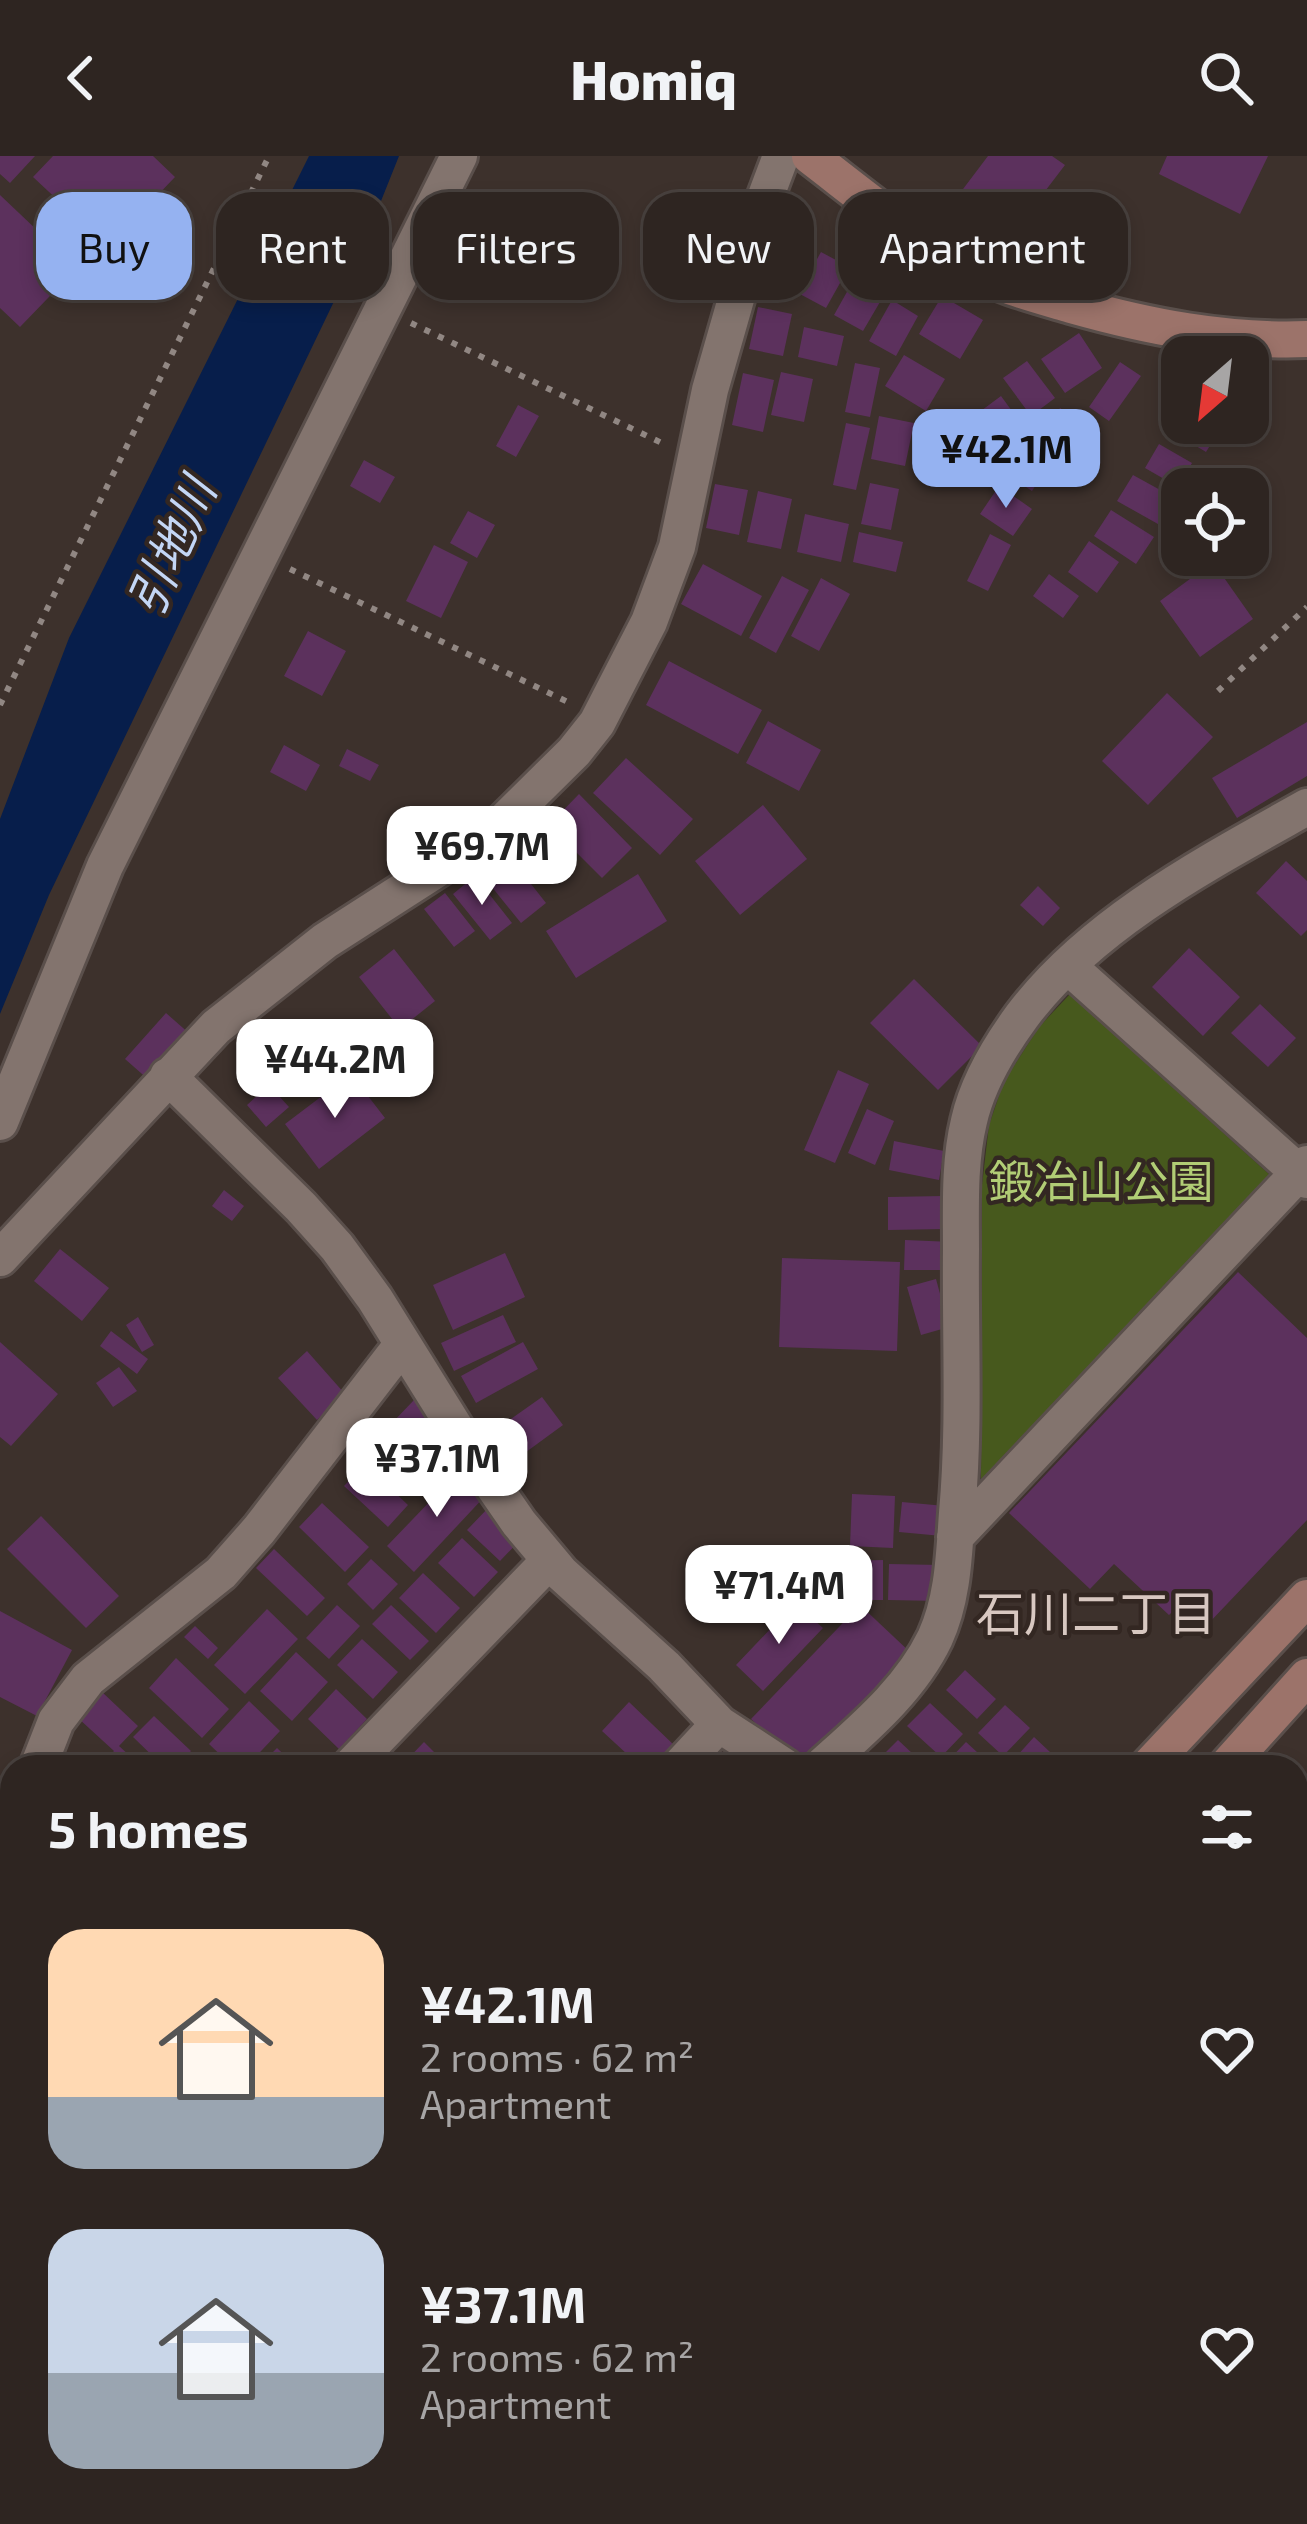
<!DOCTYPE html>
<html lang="en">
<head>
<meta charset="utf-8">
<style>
  :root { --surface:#2e2521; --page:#3a312e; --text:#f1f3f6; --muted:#a7a5a5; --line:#49423f; --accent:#95b2f1 }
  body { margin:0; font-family:"Exo 2","Noto Sans JP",sans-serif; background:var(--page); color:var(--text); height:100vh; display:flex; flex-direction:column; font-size:45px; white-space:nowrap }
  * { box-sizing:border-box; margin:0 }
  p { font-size:39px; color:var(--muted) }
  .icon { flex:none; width:66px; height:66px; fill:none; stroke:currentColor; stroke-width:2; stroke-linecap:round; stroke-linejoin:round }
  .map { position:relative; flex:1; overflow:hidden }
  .details { position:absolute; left:0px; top:1599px; width:1308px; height:771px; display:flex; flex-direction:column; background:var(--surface); border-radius:36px 36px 0 0; box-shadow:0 6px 18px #0003,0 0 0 3px var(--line) }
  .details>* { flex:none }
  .hud { position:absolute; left:36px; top:36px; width:1236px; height:108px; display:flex; gap:24px }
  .needle { width:78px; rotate:208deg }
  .tools { position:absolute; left:1161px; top:180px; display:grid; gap:24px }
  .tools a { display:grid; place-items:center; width:108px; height:108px; border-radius:24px; background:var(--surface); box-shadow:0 6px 18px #0003,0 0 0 3px var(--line); font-size:60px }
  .price { position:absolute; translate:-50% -102px; padding:0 27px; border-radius:24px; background:#fff; color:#222; font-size:39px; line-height:78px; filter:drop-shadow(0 3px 6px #0008) }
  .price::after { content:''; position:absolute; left:50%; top:72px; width:36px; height:27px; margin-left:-18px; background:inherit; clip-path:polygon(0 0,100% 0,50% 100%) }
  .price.selected { background:var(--accent); color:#111 }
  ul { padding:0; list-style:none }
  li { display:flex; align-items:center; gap:36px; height:300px; padding:0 48px }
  li span { display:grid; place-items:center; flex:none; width:336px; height:240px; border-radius:36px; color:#555 }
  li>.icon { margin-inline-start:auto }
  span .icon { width:144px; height:144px; fill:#fffc; stroke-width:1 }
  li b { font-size:51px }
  h2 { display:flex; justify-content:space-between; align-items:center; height:144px; padding:0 48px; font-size:51px }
  .pill { padding:0 42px; border-radius:36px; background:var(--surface); box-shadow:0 6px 18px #0003,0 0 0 3px var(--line); font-size:42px; line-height:108px }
  .pill.selected { background:var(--accent); color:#111 }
  header { display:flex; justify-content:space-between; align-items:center; height:156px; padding:0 48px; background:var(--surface); font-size:54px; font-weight:800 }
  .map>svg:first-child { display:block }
</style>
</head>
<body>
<header><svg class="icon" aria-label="back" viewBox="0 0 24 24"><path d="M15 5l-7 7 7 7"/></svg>Homiq<svg class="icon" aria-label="search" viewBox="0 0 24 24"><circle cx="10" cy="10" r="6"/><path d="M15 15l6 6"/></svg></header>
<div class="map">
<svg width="1307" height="2368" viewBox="0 0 1307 2368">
  <rect width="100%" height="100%" fill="#3d312c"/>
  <!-- green -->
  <path fill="#47591d" d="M1070 838 1270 1019 981 1324 982 1029 989 969 1004 925 1039 871Z"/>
  <!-- water -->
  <path fill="#071e4b" d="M309 0H399L375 60 49 739 0 858V663L69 482Z"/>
  <!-- building -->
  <path fill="#5c315d" d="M0 0H35L10 27 0 18Z
    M53 0H153L175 21 108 91 33 21Z
    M988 0H1052L1065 9 1007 85 954 45Z
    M1167 0H1268L1240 58 1159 18Z
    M0 39 77 112 20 171 0 152Z
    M790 73 816 87 793 127 767 112Z
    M821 96 849 111 826 152 798 137Z
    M857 118 887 134 863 175 834 159Z
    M942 140 983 164 960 203 919 178Z
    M892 144 918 160 896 200 869 185Z
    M758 151 792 158 783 200 749 193Z
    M804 171 844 180 837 210 798 201Z
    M1079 177 1102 212 1065 237 1041 203Z
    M904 199 945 223 926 255 885 230Z
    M1027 205 1055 242 1031 260 1003 222Z
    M1120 206 1141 220 1109 265 1089 251Z
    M855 207 880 212 870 261 845 256Z
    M781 216 813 223 804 266 771 259Z
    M743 217 774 224 763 276 732 269Z
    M1001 240 1020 266 986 292 966 266Z
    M518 249 539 260 516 301 496 290Z
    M1060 252 1097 275 1079 304 1042 282Z
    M879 260 914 267 905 310 871 303Z
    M846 267 870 272 856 334 833 329Z
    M1179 267H1224L1206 296 1173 276Z
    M1019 277 1054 301 1032 335 996 311Z
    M1159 288 1192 307 1178 331 1145 312Z
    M364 304 395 321 380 347 350 330Z
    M1133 319 1173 341 1158 368 1117 345Z
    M870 327 899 333 891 374 861 368Z
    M715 328 748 334 739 379 706 372Z
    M999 330 1032 353 1013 380 980 358Z
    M758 335 792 343 781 393 747 386Z
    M1111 354 1154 381 1136 408 1094 380Z
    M468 355 495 369 477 402 450 387Z
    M805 358 849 368 841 406 797 396Z
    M859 376 903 386 896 416 853 406Z
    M990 378 1011 389 988 435 967 425Z
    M1089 385 1119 406 1097 437 1068 416Z
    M434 389 468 406 441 462 406 445Z
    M1213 406 1253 463 1200 501 1160 445Z
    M703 408 762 440 741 480 681 448Z
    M1049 418 1079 440 1063 462 1033 440Z
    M782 420 809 434 776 497 749 482Z
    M821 422 850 438 819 495 791 480Z
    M308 475 346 495 322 540 284 520Z
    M669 505 762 554 738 598 646 549Z
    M1167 537 1213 581 1148 649 1102 605Z
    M768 565 821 594 799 635 746 607Z
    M1307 566V620L1237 662 1212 622Z
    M284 589 320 609 306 635 270 616Z
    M347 593 379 609 370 625 339 610Z
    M626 602 693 663 660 699 593 637Z
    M579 638 632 692 602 722 549 669Z
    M763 649 807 703 740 759 695 705Z
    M509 700 546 747 521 767 483 720Z
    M1286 705 1307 725V774L1301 780 1256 737Z
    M638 718 667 765 576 822 546 775Z
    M475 720 512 767 490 784 453 738Z
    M1038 730 1060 752 1043 770 1020 749Z
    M445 737 475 775 454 791 424 753Z
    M1189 792 1240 841 1203 880 1152 831Z
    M394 793 435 845 400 873 359 821Z
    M914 823 982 890 938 934 870 867Z
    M1260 848 1296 882 1268 911 1231 877Z
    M166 857 191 879 150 925 125 903Z
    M838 914 869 928 835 1007 804 994Z
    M398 915 414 923 404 941 388 933Z
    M351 918 385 962 319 1013 285 968Z
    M269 929 289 951 266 971 247 949Z
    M867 953 894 965 875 1009 848 997Z
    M894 985 944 995 939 1024 889 1014Z
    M224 1034 244 1050 232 1065 212 1050Z
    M944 1040 945 1073 888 1074V1041Z
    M905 1084 953 1086V1114H904Z
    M60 1093 109 1132 82 1165 34 1125Z
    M505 1097 525 1141 453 1174 433 1129Z
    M782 1102 900 1106 897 1195 779 1191Z
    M1238 1116 1307 1182V1364L1207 1469 1182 1446 1169 1459 1114 1408 1090 1433 1009 1357Z
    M936 1123 949 1171 921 1179 907 1131Z
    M503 1159 516 1186 454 1215 441 1187Z
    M138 1161 154 1189 142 1196 126 1169Z
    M111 1175 148 1203 137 1218 100 1190Z
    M0 1186 58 1238 11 1290 0 1281Z
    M523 1186 538 1213 476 1247 461 1220Z
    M307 1195 345 1238 317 1264 278 1222Z
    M119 1211 137 1235 113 1251 96 1227Z
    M542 1241 563 1269 522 1299 501 1270Z
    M414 1244 453 1281 431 1304 392 1267Z
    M400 1280 440 1317 418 1340 378 1303Z
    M365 1308 408 1349 388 1371 344 1330Z
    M461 1313 487 1338 414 1416 387 1390Z
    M852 1338 895 1340 893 1392 850 1390Z
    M902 1346 945 1350 942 1380 899 1376Z
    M322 1347 369 1391 345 1416 299 1371Z
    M490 1350 523 1381 500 1405 467 1374Z
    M41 1360 119 1440 86 1472 7 1393Z
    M462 1382 498 1416 474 1441 438 1407Z
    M274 1393 325 1442 307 1460 256 1412Z
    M371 1403 398 1428 373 1454 347 1428Z
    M883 1404V1444H842L841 1405Z
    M889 1408 940 1409V1445L888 1444Z
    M423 1417 460 1452 436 1477 399 1442Z
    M795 1447 823 1472 763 1535 736 1509Z
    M337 1449 360 1470 329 1503 306 1482Z
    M391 1449 429 1485 410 1504 372 1468Z
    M860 1449 911 1497 801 1611 751 1563Z
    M267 1453 298 1483 245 1538 214 1509Z
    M0 1455 72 1494 37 1560 0 1541Z
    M195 1470 218 1492 208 1503 184 1481Z
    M362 1483 398 1516 373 1543 337 1509Z
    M296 1496 328 1526 292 1565 260 1535Z
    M176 1502 229 1553 202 1582 149 1532Z
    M965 1514 996 1543 977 1563 946 1534Z
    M336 1533 367 1563 339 1593 308 1563Z
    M102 1536 138 1570 119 1590 142 1611H99L114 1595 78 1562Z
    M249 1545 280 1575 246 1611H233L209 1588Z
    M629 1546 675 1590 655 1611H641L602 1575Z
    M930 1547 963 1578 941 1601 907 1570Z
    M1005 1549 1030 1572 1003 1600 978 1577Z
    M154 1560 191 1595 176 1611H164L133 1581Z
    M1034 1581 1066 1611H1024L1015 1602Z
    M898 1584 927 1611H879L875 1607Z
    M424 1586 449 1611H400Z
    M966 1586 989 1607 985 1611H942Z
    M277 1592 297 1611H258Z
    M12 1786V1830L0 1831V1787Z
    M12 1874V1935L0 1937V1876Z
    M1307 2086V2226L1296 2216V2098Z
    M12 2113V2159H0V2114Z
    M12 2197V2285L0 2286V2198Z
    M12 2315V2358H36L37 2368H2L0 2316Z
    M1296 2339 1307 2353V2368H1276L1268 2358H1296Z
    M199 2358H360L362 2360 355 2368H210Z
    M596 2358H662L673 2368H587Z
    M770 2358H877L867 2368H760Z
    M1034 2358H1141L1148 2364 1144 2368H1045Z"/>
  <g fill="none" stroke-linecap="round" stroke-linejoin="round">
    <defs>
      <path id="street" d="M1068 810 1307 1024
        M168 920 301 1051 337 1091 375 1143 474 1302 519 1367 561 1417 664 1510 719 1568 785 1611
        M0 966 105 710 459 0
        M0 1102 216 871 325 785 490 679 574 596 597 567 649 466 677 391 710 234 764 45 781 0
        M955 1381 1307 1008
        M38 1611 56 1565 88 1523 221 1417 259 1374 402 1189
        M350 1611 550 1404
        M679 1611 719 1568
        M821 1611C863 1573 910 1534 935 1482 953 1443 954 1399 957 1357 965 1269 960 1181 961 1093 961 1051 959 1006 969 965 977 929 1000 890 1022 860 1092 767 1207 707 1307 651
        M1296 1953 1307 1941
        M1296 2261 1307 2273
        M104 2358 105 2368
        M132 2358 143 2368
        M545 2358 555 2368
        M903 2368 913 2358
        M1193 2368 1205 2358"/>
      <path id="secondary" d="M810 0C861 39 911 81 967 112 999 129 1037 139 1071 149 1149 171 1226 186 1307 183
        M1148 1611 1307 1442
        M1226 1611 1307 1521
        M429 2368 438 2358
        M500 2368 510 2358"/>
    </defs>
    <!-- street casing -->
    <use href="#street" stroke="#5a4f4b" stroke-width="42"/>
    <!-- secondary casing -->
    <use href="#secondary" stroke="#5a4f4b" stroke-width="42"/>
    <!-- path -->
    <path stroke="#918783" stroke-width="6" stroke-dasharray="6 9" stroke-linecap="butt" d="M411 167 664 288
      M290 413 570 547
      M1218 535 1307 451
      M0 549 269 0"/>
    <!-- street -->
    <use href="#street" stroke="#83746e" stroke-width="36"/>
    <!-- secondary -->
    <use href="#secondary" stroke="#9c736a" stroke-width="36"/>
  </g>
  <g text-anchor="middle" stroke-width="9" stroke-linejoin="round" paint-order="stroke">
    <!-- park labels -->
    <g font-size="45" fill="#b1cd75" stroke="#332722">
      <text x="1101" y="1042">鍛冶山公園</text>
    </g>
    <!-- water labels -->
    <g font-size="48" font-style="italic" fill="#c3d6f5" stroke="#332722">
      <text transform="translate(172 391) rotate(-66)" y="17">引地川</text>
    </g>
    <!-- neighbourhood labels -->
    <g font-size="48" fill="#d8c8c1" stroke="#332722">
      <text x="1096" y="1475">石川二丁目</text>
    </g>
  </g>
</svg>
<div class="tools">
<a><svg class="needle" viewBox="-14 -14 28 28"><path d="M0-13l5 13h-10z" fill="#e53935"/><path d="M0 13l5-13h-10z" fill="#a7a5a5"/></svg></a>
<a><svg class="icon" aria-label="locate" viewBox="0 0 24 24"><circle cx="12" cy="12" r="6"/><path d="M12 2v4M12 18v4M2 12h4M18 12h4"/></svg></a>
</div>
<b class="price selected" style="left:1006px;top:355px">¥42.1M</b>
<b class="price" style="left:482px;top:752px">¥69.7M</b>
<b class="price" style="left:335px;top:965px">¥44.2M</b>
<b class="price" style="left:437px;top:1364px">¥37.1M</b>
<b class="price" style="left:779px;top:1491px">¥71.4M</b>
<div class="hud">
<a class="pill selected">Buy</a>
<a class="pill">Rent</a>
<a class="pill">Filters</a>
<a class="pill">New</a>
<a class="pill">Apartment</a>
</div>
<section class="details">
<h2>5 homes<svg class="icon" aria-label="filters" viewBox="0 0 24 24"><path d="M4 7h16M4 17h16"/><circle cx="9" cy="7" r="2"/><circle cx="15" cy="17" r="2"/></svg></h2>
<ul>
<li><span style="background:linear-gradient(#ffd9b3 70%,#9aa5b1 0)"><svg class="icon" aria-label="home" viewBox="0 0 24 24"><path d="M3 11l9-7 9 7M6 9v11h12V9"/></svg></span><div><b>¥42.1M</b><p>2 rooms · 62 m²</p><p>Apartment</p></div><svg class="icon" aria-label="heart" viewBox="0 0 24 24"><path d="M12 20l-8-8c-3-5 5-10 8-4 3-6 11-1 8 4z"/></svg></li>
<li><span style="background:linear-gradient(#c9d6e8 60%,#9aa5b1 0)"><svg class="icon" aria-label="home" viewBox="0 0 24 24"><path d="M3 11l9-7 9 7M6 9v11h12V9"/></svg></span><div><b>¥37.1M</b><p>2 rooms · 62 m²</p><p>Apartment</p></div><svg class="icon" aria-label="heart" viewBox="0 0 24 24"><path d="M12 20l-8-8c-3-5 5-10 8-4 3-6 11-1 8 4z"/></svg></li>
</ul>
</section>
</div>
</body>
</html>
